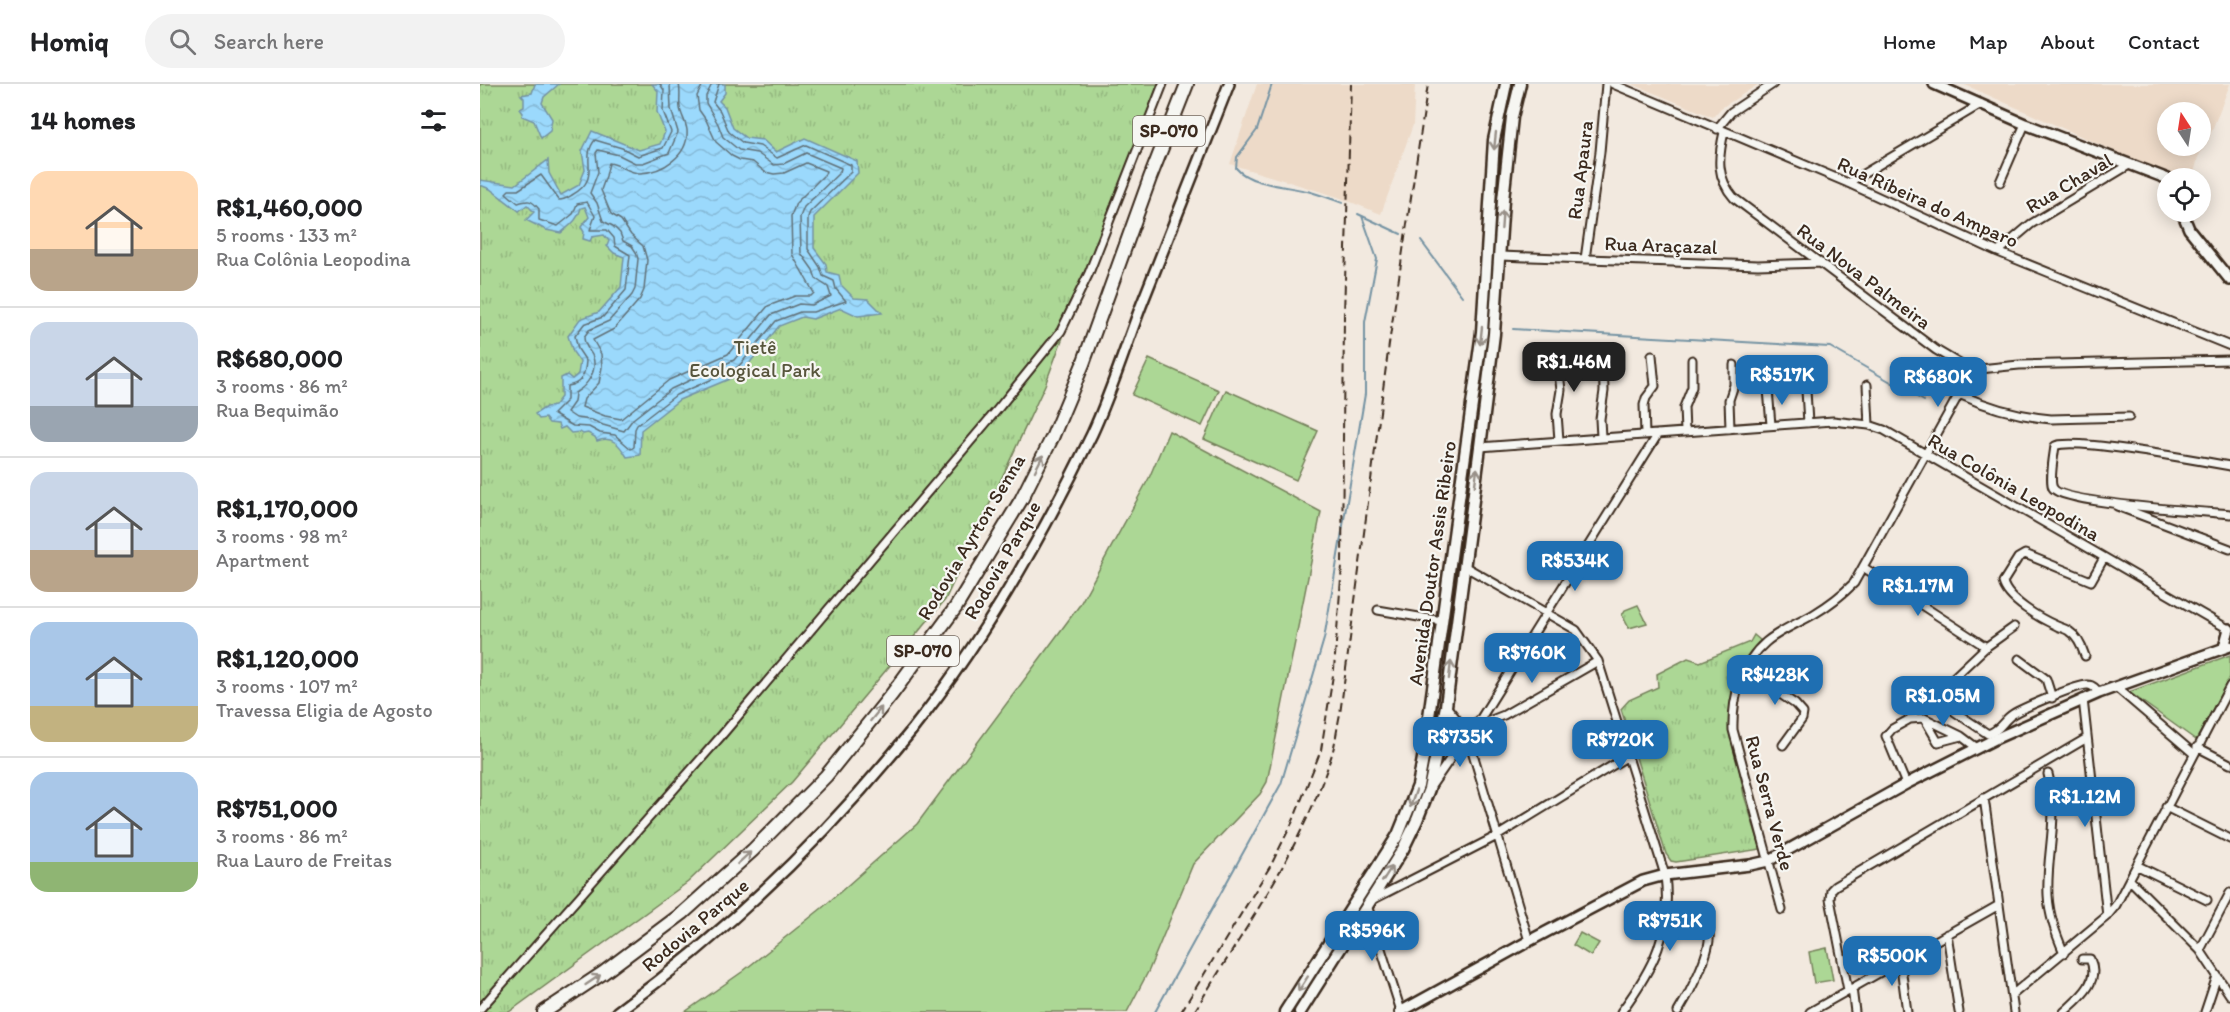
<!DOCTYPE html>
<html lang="en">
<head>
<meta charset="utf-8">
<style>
  :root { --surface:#fff; --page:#f2f2f2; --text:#202124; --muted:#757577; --line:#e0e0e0; --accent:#1f6fb2 }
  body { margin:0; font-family:Itim,sans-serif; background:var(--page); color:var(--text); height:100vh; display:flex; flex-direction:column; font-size:22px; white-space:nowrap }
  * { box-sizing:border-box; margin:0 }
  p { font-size:20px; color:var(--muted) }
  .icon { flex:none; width:33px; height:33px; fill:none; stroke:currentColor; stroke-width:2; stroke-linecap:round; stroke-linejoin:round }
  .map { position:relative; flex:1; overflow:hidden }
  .panel { display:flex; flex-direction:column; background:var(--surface); width:480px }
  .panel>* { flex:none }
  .needle { width:39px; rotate:348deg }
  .controls { position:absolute; left:1677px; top:18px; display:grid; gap:12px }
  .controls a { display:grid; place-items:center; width:54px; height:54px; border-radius:50%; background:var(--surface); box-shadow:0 3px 15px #0003; font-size:30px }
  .price { position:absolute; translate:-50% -51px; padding:0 14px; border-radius:12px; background:var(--accent); color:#fff; font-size:20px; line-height:39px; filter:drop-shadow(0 2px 3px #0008) }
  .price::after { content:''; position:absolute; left:50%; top:36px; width:18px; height:14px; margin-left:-9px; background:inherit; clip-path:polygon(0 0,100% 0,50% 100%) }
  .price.on { background:#222; color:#fff }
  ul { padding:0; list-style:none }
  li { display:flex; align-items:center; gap:18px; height:150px; padding:0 30px }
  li+li { border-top:2px solid var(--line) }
  li span { display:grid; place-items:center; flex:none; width:168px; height:120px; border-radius:18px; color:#555 }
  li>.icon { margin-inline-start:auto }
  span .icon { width:72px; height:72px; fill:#fffc; stroke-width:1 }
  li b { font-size:26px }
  h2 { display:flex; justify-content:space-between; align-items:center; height:72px; padding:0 30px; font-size:26px }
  header { display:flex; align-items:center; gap:36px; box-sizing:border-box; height:84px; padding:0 30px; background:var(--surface); border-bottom:2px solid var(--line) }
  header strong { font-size:28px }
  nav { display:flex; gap:33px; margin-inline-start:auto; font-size:21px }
  .search { width:420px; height:54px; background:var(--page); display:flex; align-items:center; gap:15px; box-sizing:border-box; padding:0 21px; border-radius:33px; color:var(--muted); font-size:22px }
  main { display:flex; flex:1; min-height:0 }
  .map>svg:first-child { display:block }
</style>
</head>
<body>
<header>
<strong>Homiq</strong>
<div class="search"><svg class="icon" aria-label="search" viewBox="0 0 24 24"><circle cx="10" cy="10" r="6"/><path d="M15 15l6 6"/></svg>Search here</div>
<nav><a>Home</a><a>Map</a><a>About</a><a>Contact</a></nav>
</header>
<main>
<section class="panel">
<h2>14 homes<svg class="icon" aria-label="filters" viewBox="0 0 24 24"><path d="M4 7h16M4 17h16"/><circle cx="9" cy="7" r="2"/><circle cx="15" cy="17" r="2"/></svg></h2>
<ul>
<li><span style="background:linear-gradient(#ffd9b3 65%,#b9a48a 0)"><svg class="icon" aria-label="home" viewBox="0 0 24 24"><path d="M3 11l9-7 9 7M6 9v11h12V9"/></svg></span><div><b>R$1,460,000</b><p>5 rooms · 133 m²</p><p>Rua Colônia Leopodina</p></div></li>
<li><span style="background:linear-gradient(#c9d6e8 70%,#9aa5b1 0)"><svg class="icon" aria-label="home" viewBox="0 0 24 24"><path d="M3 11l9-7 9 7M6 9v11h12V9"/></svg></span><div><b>R$680,000</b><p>3 rooms · 86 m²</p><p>Rua Bequimão</p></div></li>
<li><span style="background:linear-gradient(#c9d6e8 65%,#b9a48a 0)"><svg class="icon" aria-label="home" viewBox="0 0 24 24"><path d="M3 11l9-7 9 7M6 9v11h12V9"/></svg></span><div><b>R$1,170,000</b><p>3 rooms · 98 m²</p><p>Apartment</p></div></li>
<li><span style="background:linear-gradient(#a9c7e8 70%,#c2b280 0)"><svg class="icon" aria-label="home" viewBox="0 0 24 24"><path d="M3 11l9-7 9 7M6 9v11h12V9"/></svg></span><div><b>R$1,120,000</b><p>3 rooms · 107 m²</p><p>Travessa Eligia de Agosto</p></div></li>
<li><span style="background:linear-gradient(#a9c7e8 75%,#8fb573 0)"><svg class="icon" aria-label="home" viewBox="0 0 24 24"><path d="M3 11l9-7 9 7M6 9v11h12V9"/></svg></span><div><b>R$751,000</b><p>3 rooms · 86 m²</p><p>Rua Lauro de Freitas</p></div></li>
</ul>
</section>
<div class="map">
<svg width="1750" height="928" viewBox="0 0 1750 928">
  <defs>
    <pattern id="park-tufts" width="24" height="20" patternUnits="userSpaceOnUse" patternTransform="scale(1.5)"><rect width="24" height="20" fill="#acd795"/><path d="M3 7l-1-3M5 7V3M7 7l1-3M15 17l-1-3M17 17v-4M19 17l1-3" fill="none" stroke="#95b980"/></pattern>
    <pattern id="water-waves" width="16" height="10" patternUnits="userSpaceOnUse" patternTransform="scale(1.5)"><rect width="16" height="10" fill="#9bd9fc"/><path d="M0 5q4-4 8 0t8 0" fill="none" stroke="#86bad8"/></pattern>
  </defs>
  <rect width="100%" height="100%" fill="#f2e9df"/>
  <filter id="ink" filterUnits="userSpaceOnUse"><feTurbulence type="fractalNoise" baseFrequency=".0167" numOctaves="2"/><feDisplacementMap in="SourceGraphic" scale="12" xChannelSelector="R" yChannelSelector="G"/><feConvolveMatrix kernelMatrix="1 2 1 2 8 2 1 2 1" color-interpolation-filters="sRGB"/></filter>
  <g filter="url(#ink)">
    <!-- built -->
    <path fill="#eddac8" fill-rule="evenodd" d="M777 0H935L933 41 901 130 858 113 750 80Z
      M1152 0H1279L1241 24 1233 33Z
      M1483 0H1750L1727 59 1718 73 1713 94H1695ZM1720 28V62H1688V28Z"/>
    <!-- grass -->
    <path fill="#acd795" stroke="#74805a" stroke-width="1.5" d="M669 275 739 306 722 342 652 311Z
      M746 306 838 347 816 396 724 355Z
      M689 347 841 428 787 698 780 710 713 780 669 886 647 928H205L262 888 342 824 437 740 599 522 669 394Z
      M1750 571V593L1716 656 1649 608Z
      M1100 849 1119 859 1111 872 1093 861Z
      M1347 864 1353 896 1334 899 1329 868Z"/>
    <!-- park -->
    <path fill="url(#park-tufts)" stroke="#74805a" stroke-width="1.5" d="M0 0H678L565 301 465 516 312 698 208 798 29 928H0Z
      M1158 521 1167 539 1149 544 1142 531 1145 526Z
      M1274 551 1281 557 1256 597 1249 629 1264 711 1281 765 1196 778 1191 777 1186 770 1141 625 1149 616 1178 603 1177 590 1208 574 1220 578 1270 558Z
      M970 637 977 642 976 651 966 666Z"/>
    <!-- water -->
    <path fill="url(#water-waves)" stroke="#7593a3" stroke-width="1.5" d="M55 0H79L64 13 62 19 72 35 70 47 61 54 54 37 42 32 43 29 40 25 44 23V14L41 11 52 9Z
      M172 0H245V9L239 17 245 23 253 44 266 54 283 56 296 68 325 54 377 77 378 89 334 133V164L346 180 347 188 359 191 361 201 374 214 388 215 402 229 378 232 361 224 333 235 322 233 299 242 264 286 254 293 199 316 161 346 160 371 147 373C140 361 132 351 117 357L115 353 108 349 103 350 100 348 91 349 85 343 80 345 78 340 69 339 65 334 59 335 55 330 66 323 74 322 81 313V294L87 291 92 295 98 290 100 278 93 268 88 252 100 235 119 228 141 203 144 173 134 169 127 162 129 157 124 151 112 153 110 157 103 155 104 148 101 143 109 133 105 123 101 124C98 136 90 141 81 149L66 146 46 136 54 128 47 121 39 127 10 105 0 101V96L35 101 68 76 69 89 81 111 99 101 105 86 102 67 112 47 159 66 180 60 185 48 177 28 178 7Z"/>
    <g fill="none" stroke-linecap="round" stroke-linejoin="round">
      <!-- shore -->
      <path stroke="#617077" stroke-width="1.5" d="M180 0 184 6 183 27 191 48 183 64 158 72 142 64 115 56C99 75 123 94 92 111 87 114 84 116 79 116L61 91 38 106H29L26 109 38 119C48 116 51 115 59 125V136L78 142 93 130 97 120 107 118 115 132 110 146H127L134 154 135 162 150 171 146 206 123 233 104 240 95 252 98 265 106 277C105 292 101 300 87 302V316L73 330 93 342 109 343 120 349 135 351 151 365 154 363 155 345 157 341 196 311 251 287 259 282 296 237 320 228H333L366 217 356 205 354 197 343 192 340 183 328 165V133L330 128 371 88V81L326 61 297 74 280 62 263 59 249 48 240 27 233 18 239 0
        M190 0 191 25 198 48 189 69 163 79H155L139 71 118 66 116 69 118 88 110 109 117 119 123 137 133 142 140 149 143 157 152 162 156 168 158 175 155 205 152 211 129 237 109 246 104 253C104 261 108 264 112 271 119 286 107 302 95 309L94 318 87 328 96 334 112 336 123 341 144 347 153 335 191 305 254 276 291 231 319 220 332 221 351 212 348 203 336 195 333 186 321 169 320 133 324 123 360 88 361 84 326 69 303 80 294 81 277 69 259 66 243 53 238 40 226 19V12L232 0
        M199 0C201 8 199 16 200 24 201 31 206 38 207 46 209 72 182 88 160 89 148 89 140 80 129 79L126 92 121 106 131 130 141 136 151 151 163 162 167 176 164 206 160 215 134 245 113 256 121 270 122 283 119 299 104 315 102 323 125 332 141 335 189 296 248 270 288 222 315 212H331L334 209 312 170 311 132 316 119 345 90 346 87 326 79 304 89 294 90 285 88 273 78 260 76 252 72 236 58 226 36 219 26 217 12 223 0"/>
      <!-- stream -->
      <path stroke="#7593a3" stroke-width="2" d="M792 0 777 46 757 73 756 84C770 101 807 102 827 107 839 110 851 115 863 119
        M878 130 921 150
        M941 157 982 212
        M1033 245 1350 263 1444 317
        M675 928 801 700 844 555 885 310V238L897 175 882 132"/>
      <defs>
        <path id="street" d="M1133 0 1368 99 1518 168 1750 262
          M1237 45 1251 28 1293 0
          M1244 48C1238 74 1236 93 1254 114L1456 266 1490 286 1539 281 1750 276
          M1520 98 1545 40
          M1368 99 1501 20
          M1518 168 1551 140 1649 81
          M1020 172 1278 181 1341 179
          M1105 175 1120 68 1126 0
          M1071 265 1072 279 1079 289 1081 306 1077 330 1079 356
          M1325 290 1328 339
          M1387 301 1389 341
          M1288 305 1291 341
          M1479 310C1507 323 1540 332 1571 335L1649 333
          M1250 345 1249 316 1254 301V281
          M1205 348 1204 323 1212 303V276
          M1165 351 1164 321 1166 314 1175 302 1172 271
          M1121 353 1120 335 1124 307 1123 270
          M1000 363 1353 337 1389 341 1404 346 1750 546
          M1750 382C1722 377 1592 353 1575 362 1574 370 1569 397 1573 404 1581 419 1726 428 1750 430
          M1637 422 1750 465
          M984 482 1096 546 1118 577 1185 791C1192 849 1174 883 1141 928
          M1383 483 1506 563
          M898 526 962 537
          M1605 572C1602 563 1598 553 1590 548 1587 545 1581 544 1577 542 1561 535 1527 516 1523 498L1538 474 1545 470 1611 497 1624 474
          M1539 575 1566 595 1572 614
          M1265 586 1315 620 1323 629 1322 635 1303 661
          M1470 597 1506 563 1534 543
          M1636 603 1713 669
          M1603 615 1627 832
          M966 622 988 649
          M1475 628 1508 650C1520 647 1523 636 1533 630 1543 624 1598 600 1608 601 1613 601 1616 605 1619 609
          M1444 634 1458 658 1481 652
          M996 642 1024 631 1118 577
          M988 649 991 663 1049 857
          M1717 663 1750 680
          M1568 690C1580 735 1566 768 1568 811 1569 832 1576 850 1584 869
          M1426 700 1406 652 1412 645 1430 635 1444 634 1481 652 1497 664
          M952 701 988 649 1001 634 1178 350
          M1504 714 1534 928
          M1686 723 1750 755
          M1658 782 1727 816
          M1650 796 1720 866 1750 911
          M892 816 1017 752 1148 672
          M887 821 921 927
          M1302 826 1253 646C1252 615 1261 579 1286 558 1300 546 1319 539 1334 530 1349 521 1362 511 1374 499L1479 310 1490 286
          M1186 831 1222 837C1225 841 1228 844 1229 849 1232 868 1208 912 1198 928
          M1467 850 1479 928
          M1720 866 1750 809
          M1420 875 1427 928
          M1372 904 1375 928
          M1368 906 1350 815 1351 806 1355 802 1607 654
          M1532 911 1627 832 1636 821 1750 602
          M0 925 242 651 517 326 581 247 609 189 683 0
          M1330 928 1519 821
          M1584 928C1599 914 1621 898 1610 875H1602
          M1725 928 1737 892"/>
        <path id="secondary" d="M1454 0 1545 40 1688 95
          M1702 128 1709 145 1750 196
          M1744 563 1749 545
          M137 928C247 848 347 752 432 646 504 556 562 453 612 350 631 309 645 264 661 222 690 148 719 74 749 0
          M920 928 1049 857 1163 797 1185 791 1270 781 1288 777 1426 700 1517 654 1619 609 1750 562"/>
        <path id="primary" d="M805 928 918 751 938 702 944 669 1002 248 1014 56 1026 0
          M820 928 923 765 937 736 949 705 966 622 1000 363 1014 250 1023 116 1032 33 1040 0"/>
        <path id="highway" d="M64 928 123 889 203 829 273 766 346 692 412 610 476 523 541 416 572 354 603 280 670 94 707 0"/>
      </defs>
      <!-- street casing -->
      <use href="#street" stroke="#3b2a1e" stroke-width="11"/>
      <!-- secondary casing -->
      <use href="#secondary" stroke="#3b2a1e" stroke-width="14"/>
      <!-- primary casing -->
      <use href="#primary" stroke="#3b2a1e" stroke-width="15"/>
      <!-- highway casing -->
      <use href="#highway" stroke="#3b2a1e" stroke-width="16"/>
      <!-- street -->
      <use href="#street" stroke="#f6f6f2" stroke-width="7"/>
      <!-- secondary -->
      <use href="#secondary" stroke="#f6f6f2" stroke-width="9"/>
      <!-- primary -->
      <use href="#primary" stroke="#f6f6f2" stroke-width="10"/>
      <!-- highway -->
      <use href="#highway" stroke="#f6f6f2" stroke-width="12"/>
      <!-- rail -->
      <path stroke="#3b2a1e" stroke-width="2" stroke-dasharray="9 4.5" stroke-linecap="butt" d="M701 928 791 781 813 737 841 666 854 585 862 482 864 230 871 0
        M714 928C764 846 823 763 852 670 856 657 857 643 860 630L909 260 948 0"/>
    </g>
    <!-- one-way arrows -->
    <defs><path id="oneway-shaft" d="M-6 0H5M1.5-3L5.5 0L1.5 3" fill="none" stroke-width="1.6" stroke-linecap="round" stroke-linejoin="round" transform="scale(1.5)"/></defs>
    <g stroke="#989088">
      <use href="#oneway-shaft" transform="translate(1015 57) rotate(96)"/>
      <use href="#oneway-shaft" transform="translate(1022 136) rotate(-86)"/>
      <use href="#oneway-shaft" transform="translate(1001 252) rotate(96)"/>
      <use href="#oneway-shaft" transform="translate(559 379) rotate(-63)"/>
      <use href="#oneway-shaft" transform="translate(996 393) rotate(-82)"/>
      <use href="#oneway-shaft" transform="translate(970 586) rotate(-83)"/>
      <use href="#oneway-shaft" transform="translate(396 630) rotate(-51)"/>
      <use href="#oneway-shaft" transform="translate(933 715) rotate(109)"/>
      <use href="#oneway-shaft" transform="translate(264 774) rotate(-42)"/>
      <use href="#oneway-shaft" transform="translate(907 790) rotate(-57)"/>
      <use href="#oneway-shaft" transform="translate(113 896) rotate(-34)"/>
      <use href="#oneway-shaft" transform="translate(823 900) rotate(123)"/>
    </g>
  </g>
  <g text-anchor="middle" stroke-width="4.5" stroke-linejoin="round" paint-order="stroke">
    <!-- shield labels -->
    <g fill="#f6f6f2" stroke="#73675e" stroke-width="1.5">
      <rect x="653" y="32" width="72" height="30" rx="4.5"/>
      <rect x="407" y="552" width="72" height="30" rx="4.5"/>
    </g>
    <g font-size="18" font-weight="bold" fill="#3b2a1e">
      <text x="689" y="53">SP-070</text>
      <text x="443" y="573">SP-070</text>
    </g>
    <!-- street labels -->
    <g font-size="20" fill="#3b2a1e" stroke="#f6f6f2">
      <text transform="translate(1100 86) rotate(-83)" y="7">Rua Apaura</text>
      <text transform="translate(1589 99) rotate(-31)" y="7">Rua Chaval</text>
      <text transform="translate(1448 118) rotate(24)" y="7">Rua Ríbeira do Amparo</text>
      <text transform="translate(1181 161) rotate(2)" y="7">Rua Araçazal</text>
      <text transform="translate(1384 192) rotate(37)" y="7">Rua Nova Palmeira</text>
      <text transform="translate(1534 403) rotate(30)" y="7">Rua Colônia Leopodina</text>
      <text transform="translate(491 453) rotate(-59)" y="7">Rodovia Ayrton Senna</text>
      <text transform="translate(522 476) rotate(-60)" y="7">Rodovia Parque</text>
      <text transform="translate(952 479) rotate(-82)" y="7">Avenida Doutor Assis Ribeiro</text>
      <text transform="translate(1290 719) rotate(75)" y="7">Rua Serra Verde</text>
      <text transform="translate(215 841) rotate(-40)" y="7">Rodovia Parque</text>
    </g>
    <!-- park labels -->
    <g font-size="20" fill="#57553c" stroke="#f6f6f2">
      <text x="275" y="270">Tietê<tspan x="275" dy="23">Ecological Park</tspan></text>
    </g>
  </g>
</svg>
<div class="controls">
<a><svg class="needle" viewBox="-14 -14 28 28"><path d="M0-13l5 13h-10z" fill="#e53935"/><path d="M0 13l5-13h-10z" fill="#757577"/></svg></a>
<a><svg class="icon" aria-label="locate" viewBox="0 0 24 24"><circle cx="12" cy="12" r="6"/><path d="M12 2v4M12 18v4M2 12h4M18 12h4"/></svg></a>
</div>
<b class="price on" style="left:1094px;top:309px">R$1.46M</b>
<b class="price" style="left:1302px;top:322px">R$517K</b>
<b class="price" style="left:1458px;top:324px">R$680K</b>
<b class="price" style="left:1095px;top:508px">R$534K</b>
<b class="price" style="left:1438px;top:533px">R$1.17M</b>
<b class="price" style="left:1052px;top:600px">R$760K</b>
<b class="price" style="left:1295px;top:622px">R$428K</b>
<b class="price" style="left:1463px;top:643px">R$1.05M</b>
<b class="price" style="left:980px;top:684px">R$735K</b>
<b class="price" style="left:1140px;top:687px">R$720K</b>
<b class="price" style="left:1605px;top:744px">R$1.12M</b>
<b class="price" style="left:1190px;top:868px">R$751K</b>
<b class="price" style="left:892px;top:878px">R$596K</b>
<b class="price" style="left:1412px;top:903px">R$500K</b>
</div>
</main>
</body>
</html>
